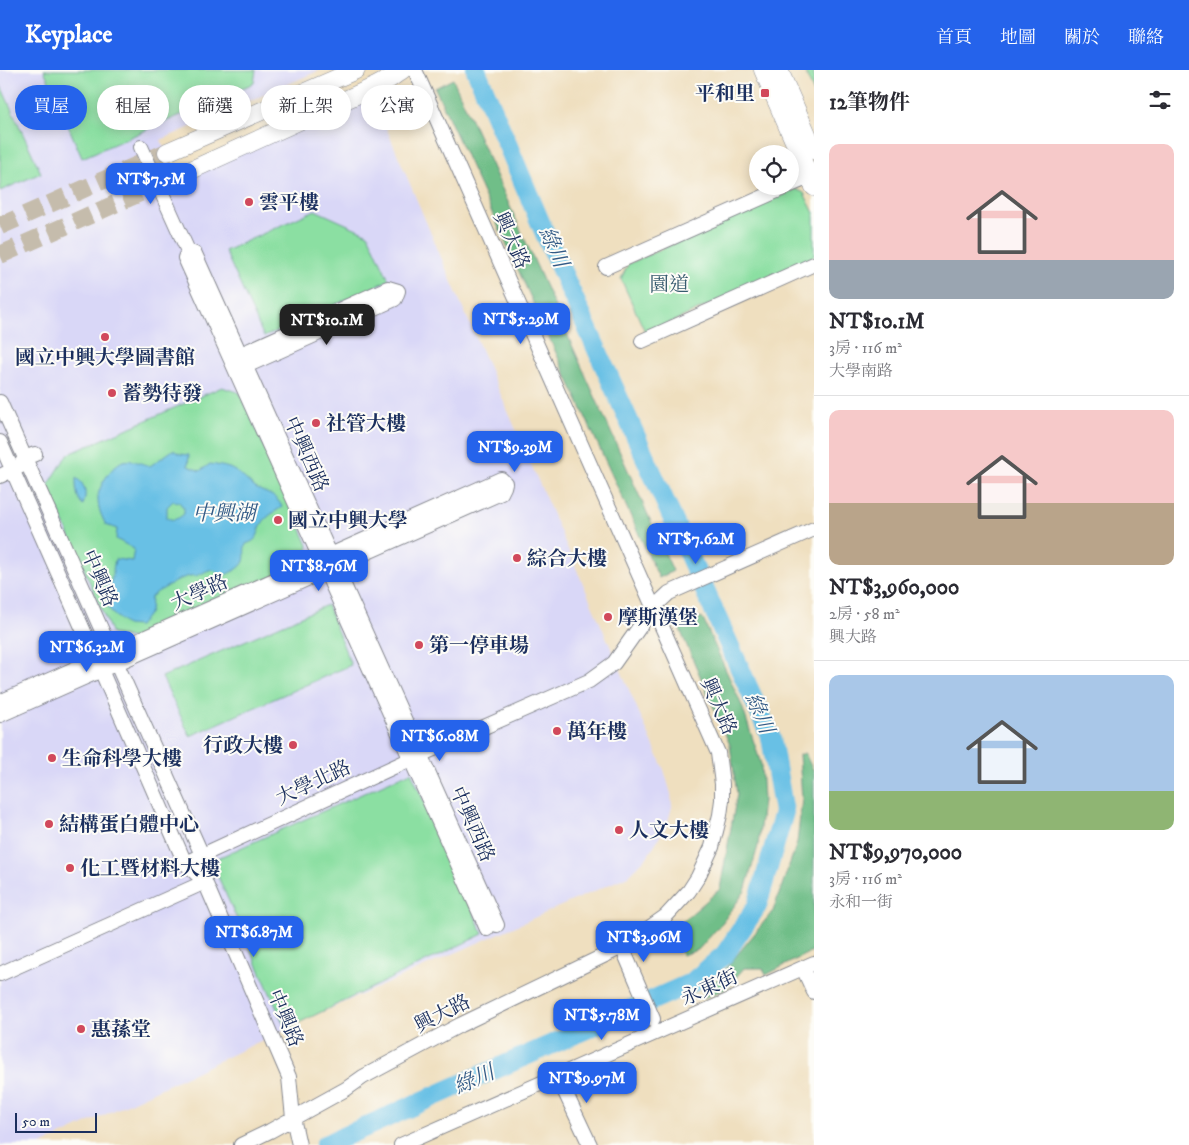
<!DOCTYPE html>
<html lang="zh-TW">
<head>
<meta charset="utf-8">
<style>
  :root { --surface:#fff; --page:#f2f2f3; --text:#2b2b33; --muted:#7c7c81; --line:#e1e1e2; --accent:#2563eb }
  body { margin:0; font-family:"IM FELL DW Pica","Noto Serif TC",serif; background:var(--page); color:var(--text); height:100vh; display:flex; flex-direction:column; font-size:19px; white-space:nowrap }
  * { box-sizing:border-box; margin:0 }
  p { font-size:16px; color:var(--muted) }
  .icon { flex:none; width:28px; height:28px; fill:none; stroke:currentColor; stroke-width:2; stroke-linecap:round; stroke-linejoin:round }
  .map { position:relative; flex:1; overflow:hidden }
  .sheet { display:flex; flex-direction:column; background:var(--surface); width:375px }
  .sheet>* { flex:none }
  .hud { position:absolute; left:15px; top:15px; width:475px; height:45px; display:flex; gap:10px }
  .tools { position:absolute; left:749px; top:75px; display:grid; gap:10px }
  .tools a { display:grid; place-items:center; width:50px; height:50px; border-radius:50%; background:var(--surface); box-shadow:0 2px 12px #0003; font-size:25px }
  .scale { position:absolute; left:15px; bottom:12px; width:82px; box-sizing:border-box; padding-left:5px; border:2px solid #1b2f5e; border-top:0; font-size:14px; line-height:18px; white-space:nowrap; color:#1b2f5e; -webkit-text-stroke:4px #fdfcf7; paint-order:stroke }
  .price { position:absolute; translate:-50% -42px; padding:0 11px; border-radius:10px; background:var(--accent); color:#fff; font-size:16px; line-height:32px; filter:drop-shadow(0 1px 2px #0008) }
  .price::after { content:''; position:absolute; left:50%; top:30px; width:15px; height:11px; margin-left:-8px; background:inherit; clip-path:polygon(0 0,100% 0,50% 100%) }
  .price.on { background:#222; color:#fff }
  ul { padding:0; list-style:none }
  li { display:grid; align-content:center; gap:10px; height:265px; padding:0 15px }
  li+li { border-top:1px solid var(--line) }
  li span { display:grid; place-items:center; height:155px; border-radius:10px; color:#555 }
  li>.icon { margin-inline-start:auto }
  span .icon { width:90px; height:90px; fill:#fffc; stroke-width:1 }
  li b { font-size:21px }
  h2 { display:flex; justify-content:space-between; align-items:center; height:60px; padding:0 15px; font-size:21px }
  .pill { padding:0 18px; border-radius:22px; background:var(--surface); box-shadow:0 2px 12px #0003; font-size:18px; line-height:45px }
  .pill.on { background:var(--accent); color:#fff }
  header { display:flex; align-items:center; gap:30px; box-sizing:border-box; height:70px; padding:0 25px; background:var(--accent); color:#fff }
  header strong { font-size:24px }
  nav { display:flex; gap:28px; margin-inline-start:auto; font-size:18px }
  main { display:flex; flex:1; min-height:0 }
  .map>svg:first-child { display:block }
</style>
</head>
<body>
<header>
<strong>Keyplace</strong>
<nav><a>首頁</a><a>地圖</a><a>關於</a><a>聯絡</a></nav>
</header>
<main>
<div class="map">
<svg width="814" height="1075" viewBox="0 0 814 1075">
  <rect width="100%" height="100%" fill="#fdfcf7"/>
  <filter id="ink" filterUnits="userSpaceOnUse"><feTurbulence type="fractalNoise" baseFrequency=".02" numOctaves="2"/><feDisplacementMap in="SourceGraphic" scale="10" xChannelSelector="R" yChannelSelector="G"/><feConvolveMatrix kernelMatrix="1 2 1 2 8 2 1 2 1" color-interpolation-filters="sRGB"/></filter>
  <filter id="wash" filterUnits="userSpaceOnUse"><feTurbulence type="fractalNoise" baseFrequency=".0096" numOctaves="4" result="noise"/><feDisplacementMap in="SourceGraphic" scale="20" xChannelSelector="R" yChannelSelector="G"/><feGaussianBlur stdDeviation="1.12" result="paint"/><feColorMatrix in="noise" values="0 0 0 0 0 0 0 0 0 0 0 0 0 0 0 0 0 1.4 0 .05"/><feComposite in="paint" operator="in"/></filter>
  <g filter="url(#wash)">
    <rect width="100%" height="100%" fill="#efdfbf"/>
    <!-- built -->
    <path fill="#d9d7f7" d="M0 0H320L161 70 178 106 371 22 446 199 664 700 671 724 672 737 667 755 647 787 628 806 307 949 41 1075H0Z"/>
    <!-- green -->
    <path fill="#8bdfa2" stroke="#538780" d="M44 0H256L254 13 82 88Z
      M804 0H814V23Z
      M0 14 41 103 0 121Z
      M796 119 804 123 814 143V186L646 264 621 209 628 194Z
      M315 140 368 164 389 210 264 267 225 181Z
      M222 317 240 323 308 475 306 495 138 570 112 564 48 416 67 385Z
      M327 535 351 595 190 666 162 607Z
      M411 702 483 864 286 959 211 791Z"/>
    <!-- forest -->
    <path fill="#70be88" stroke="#467673" d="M453 9 673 501 659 508 435 18Z
      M702 547 742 636 761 694 763 730 758 776 745 821 722 853 698 880 682 885 673 860 720 819 737 724 730 675 678 555Z
      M805 683 814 703V880L766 905 763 898H744L726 919 701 929 773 841 797 773 802 729 799 685Z"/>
    <!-- water -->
    <path fill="#68c0e5" stroke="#4278a2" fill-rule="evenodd" d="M173 380 180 384 189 385 188 396 200 401 210 394C216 395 223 396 229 398 239 402 246 410 254 417 264 424 276 423 282 437 276 441 267 446 263 452 256 463 261 469 246 474 243 481 246 485 244 491 242 498 230 503 224 505H220C211 495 207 502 198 505 194 507 195 505 190 506 186 507 179 509 175 512 170 514 174 514 168 516 160 521 159 520 151 527L150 542 139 556 126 555 113 544 107 535 108 530 105 517 111 512 115 489 132 491 134 479 116 469 117 459 106 455C102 447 98 439 98 429 97 418 112 395 123 391 131 389 143 394 150 396ZM173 431 179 432 184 438V444C178 449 174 451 167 448V437Z
      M76 408C86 414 87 425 83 435 76 428 76 417 76 408Z"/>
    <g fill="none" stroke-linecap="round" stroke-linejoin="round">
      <!-- river -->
      <path stroke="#68c0e5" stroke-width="20" d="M325 1075 448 1020 691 913 725 884 757 836 784 742 771 668 546 166 476 0"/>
    </g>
  </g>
  <g filter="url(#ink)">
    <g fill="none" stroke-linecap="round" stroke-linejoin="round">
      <!-- major-tunnel -->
      <path stroke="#c5bcac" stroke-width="18" stroke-dasharray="18 9" stroke-linecap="butt" d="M0 156 167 82
        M0 185 178 106"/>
      <defs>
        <path id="minor" d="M141 77 188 181 185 188 487 859
          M790 115 814 105
          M188 181 195 184 497 855
          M606 197 788 116
          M642 271 814 194
          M237 291 241 284 388 218 398 221 395 229 246 296H237
          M0 332 202 785 205 812 289 1007 293 1048 299 1075
          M0 372 101 600 185 793 205 812
          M0 406 19 397 25 388 35 384
          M0 632 501 409 505 413 504 417 501 423 0 645
          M185 793 411 689 589 611 614 593 653 538 669 523 814 459
          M622 877 653 949
          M803 898 814 922
          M0 904 205 812
          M557 1005 590 1075
          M241 1075 270 1061 346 1019 363 1007 460 955 622 877 666 846 689 821 698 807 712 777 720 745 722 730V714L718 683 415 0
          M401 1075 814 893"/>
        <path id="major" d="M763 0 814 117
          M779 0 814 80
          M167 82 356 0
          M178 106 376 16 391 8 402 0"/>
      </defs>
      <!-- minor casing -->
      <use href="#minor" stroke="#85878e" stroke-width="16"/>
      <!-- major casing -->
      <use href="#major" stroke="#85878e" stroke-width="19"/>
      <!-- minor -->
      <use href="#minor" stroke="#fff" stroke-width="14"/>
      <!-- major -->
      <use href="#major" stroke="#fff" stroke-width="18"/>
    </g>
  </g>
  <!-- markers -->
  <g fill="#d1495b" stroke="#fdfcf7" stroke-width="2">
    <rect x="760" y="18" width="10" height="10" rx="2.5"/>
    <circle cx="249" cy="132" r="5"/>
    <circle cx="105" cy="267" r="5"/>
    <circle cx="112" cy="323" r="5"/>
    <circle cx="316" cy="353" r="5"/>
    <circle cx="278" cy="450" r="5"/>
    <circle cx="517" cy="488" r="5"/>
    <circle cx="608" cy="547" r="5"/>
    <circle cx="419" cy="575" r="5"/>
    <circle cx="557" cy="661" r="5"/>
    <circle cx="293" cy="675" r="5"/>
    <circle cx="52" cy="688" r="5"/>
    <circle cx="49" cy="754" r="5"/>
    <circle cx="619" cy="760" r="5"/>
    <circle cx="70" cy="798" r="5"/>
    <circle cx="81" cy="959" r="5"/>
  </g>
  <g text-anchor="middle" stroke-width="4" stroke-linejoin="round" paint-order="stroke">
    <!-- poi labels -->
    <g font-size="20" font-weight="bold" fill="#1b2f5e" stroke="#fdfcf7" text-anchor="start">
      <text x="755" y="30" text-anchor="end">平和里</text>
      <text x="259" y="139">雲平樓</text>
      <text x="105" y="294" text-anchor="middle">國立中興大學圖書館</text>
      <text x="122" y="330">蓄勢待發</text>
      <text x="326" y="360">社管大樓</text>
      <text x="288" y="457">國立中興大學</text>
      <text x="527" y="495">綜合大樓</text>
      <text x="618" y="554">摩斯漢堡</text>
      <text x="429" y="582">第一停車場</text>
      <text x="567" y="668">萬年樓</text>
      <text x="283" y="682" text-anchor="end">行政大樓</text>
      <text x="62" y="695">生命科學大樓</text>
      <text x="59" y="761">結構蛋白體中心</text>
      <text x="629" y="767">人文大樓</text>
      <text x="80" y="805">化工暨材料大樓</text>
      <text x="91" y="966">惠蓀堂</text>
    </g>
    <!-- street labels -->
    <g font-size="20" fill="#1b2f5e" stroke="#fdfcf7">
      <text transform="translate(512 170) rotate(66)" y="7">興大路</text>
      <text transform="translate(307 384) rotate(66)" y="7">中興西路</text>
      <text transform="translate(100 508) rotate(66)" y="7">中興路</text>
      <text transform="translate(199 522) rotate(-24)" y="7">大學路</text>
      <text transform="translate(719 636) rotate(66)" y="7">興大路</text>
      <text transform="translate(313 712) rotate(-25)" y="7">大學北路</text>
      <text transform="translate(473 754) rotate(66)" y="7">中興西路</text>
      <text transform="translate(709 917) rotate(-24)" y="7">永東街</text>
      <text transform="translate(442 943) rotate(-27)" y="7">興大路</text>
      <text transform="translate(286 948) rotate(67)" y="7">中興路</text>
    </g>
    <!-- park labels -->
    <g font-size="20" fill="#375b6f" stroke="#fdfcf7">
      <text x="669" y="221">園道</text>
    </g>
    <!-- water labels -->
    <g font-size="21" font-style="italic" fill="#325a86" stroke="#fdfcf7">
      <text transform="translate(554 177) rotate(66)" y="7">綠川</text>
      <text x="224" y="450">中興湖</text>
      <text transform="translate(760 643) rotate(67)" y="7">綠川</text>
      <text transform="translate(474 1009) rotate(-24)" y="7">綠川</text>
    </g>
  </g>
</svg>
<div class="tools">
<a><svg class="icon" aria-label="locate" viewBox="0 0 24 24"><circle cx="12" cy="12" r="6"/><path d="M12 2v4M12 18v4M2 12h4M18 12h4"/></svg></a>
</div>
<div class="scale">50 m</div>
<b class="price" style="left:151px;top:135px">NT$7.5M</b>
<b class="price" style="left:521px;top:275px">NT$5.29M</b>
<b class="price on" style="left:327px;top:276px">NT$10.1M</b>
<b class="price" style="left:515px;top:403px">NT$9.39M</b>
<b class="price" style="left:696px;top:495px">NT$7.62M</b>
<b class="price" style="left:319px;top:522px">NT$8.76M</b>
<b class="price" style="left:87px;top:603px">NT$6.32M</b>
<b class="price" style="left:440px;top:692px">NT$6.08M</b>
<b class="price" style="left:254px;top:888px">NT$6.87M</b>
<b class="price" style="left:644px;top:893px">NT$3.96M</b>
<b class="price" style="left:602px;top:971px">NT$5.78M</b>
<b class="price" style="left:587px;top:1034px">NT$9.97M</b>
<div class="hud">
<a class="pill on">買屋</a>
<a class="pill">租屋</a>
<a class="pill">篩選</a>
<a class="pill">新上架</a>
<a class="pill">公寓</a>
</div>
</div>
<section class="sheet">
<h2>12筆物件<svg class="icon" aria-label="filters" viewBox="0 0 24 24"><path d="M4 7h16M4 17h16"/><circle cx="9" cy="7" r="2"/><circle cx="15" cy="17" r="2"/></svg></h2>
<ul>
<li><span style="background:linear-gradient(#f6c9c9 75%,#9aa5b1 0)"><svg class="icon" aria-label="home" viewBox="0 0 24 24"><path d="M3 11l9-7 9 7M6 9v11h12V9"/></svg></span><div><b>NT$10.1M</b><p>3房 · 116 m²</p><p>大學南路</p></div></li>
<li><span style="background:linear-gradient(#f6c9c9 60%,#b9a48a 0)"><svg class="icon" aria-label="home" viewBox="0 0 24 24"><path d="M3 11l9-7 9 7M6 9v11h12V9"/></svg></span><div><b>NT$3,960,000</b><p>2房 · 58 m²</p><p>興大路</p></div></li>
<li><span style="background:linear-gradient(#a9c7e8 75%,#8fb573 0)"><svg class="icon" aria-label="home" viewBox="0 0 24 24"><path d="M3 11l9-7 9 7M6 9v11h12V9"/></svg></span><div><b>NT$9,970,000</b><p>3房 · 116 m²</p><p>永和一街</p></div></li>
</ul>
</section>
</main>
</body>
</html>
